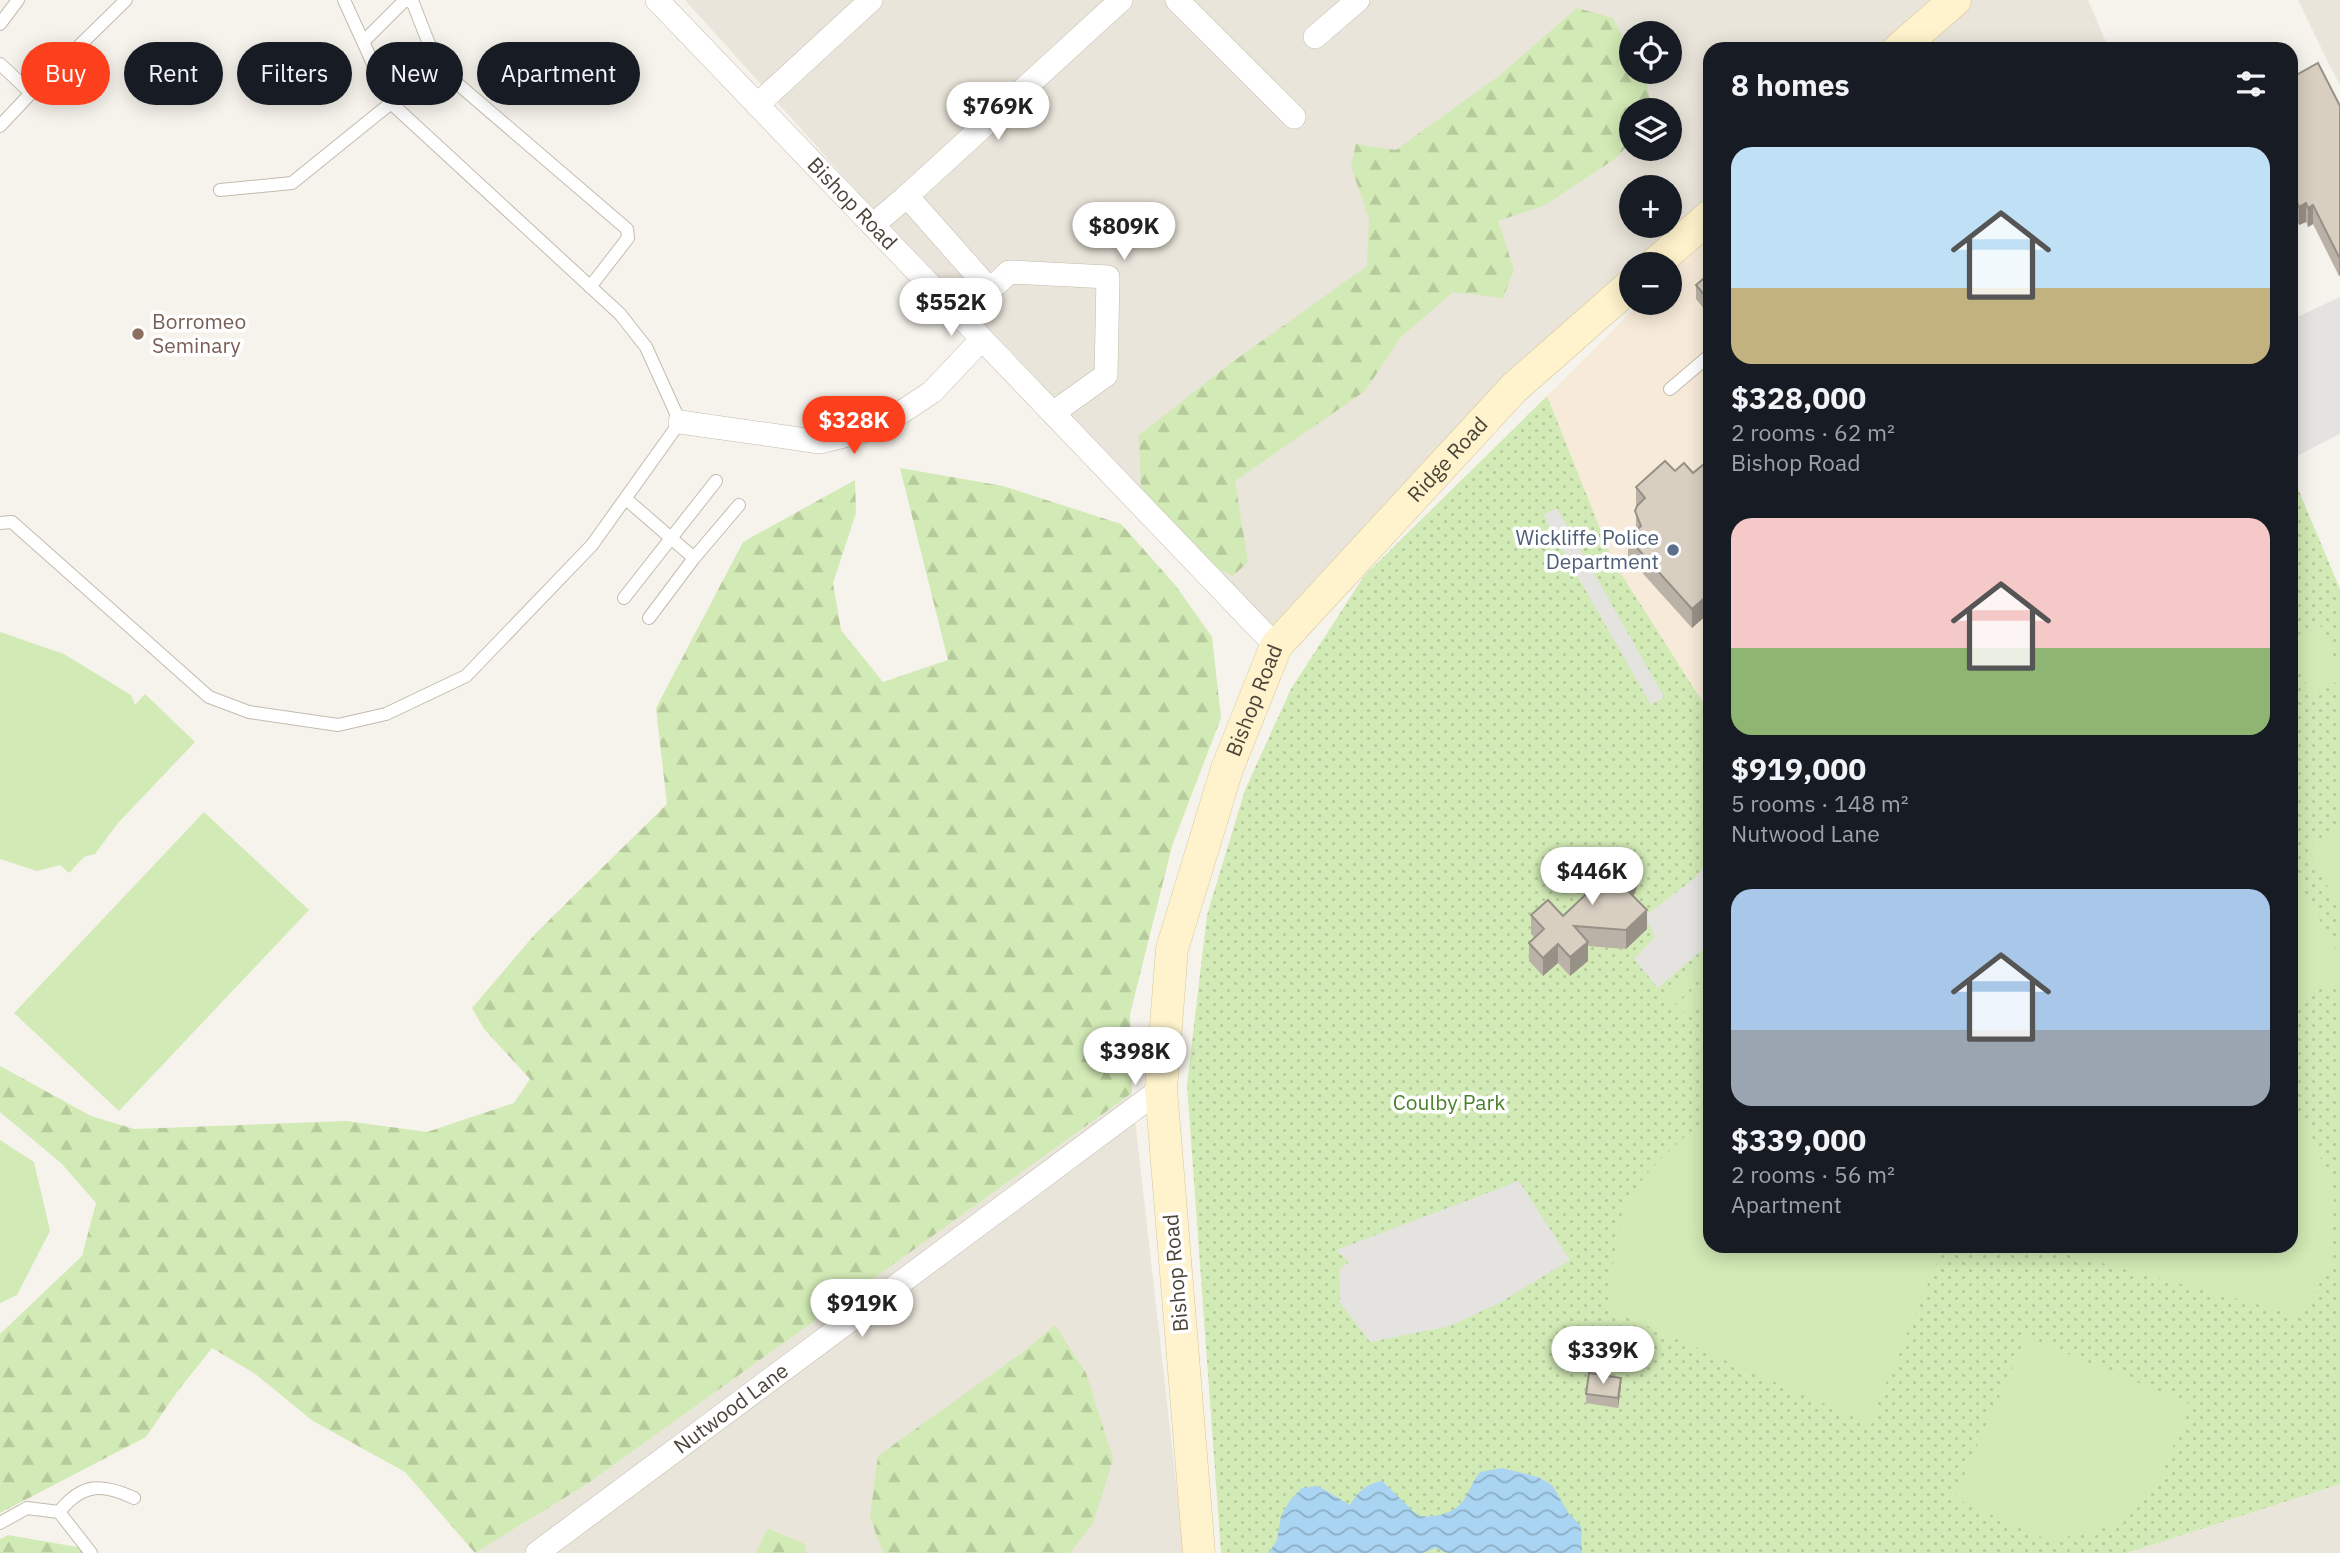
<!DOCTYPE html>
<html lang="en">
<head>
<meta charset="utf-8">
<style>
  :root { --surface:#171b24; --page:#20242c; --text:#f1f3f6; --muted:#9ea1a6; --accent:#fc3f1d }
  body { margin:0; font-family:"IBM Plex Sans",sans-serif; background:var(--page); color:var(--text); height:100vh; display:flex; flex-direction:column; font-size:26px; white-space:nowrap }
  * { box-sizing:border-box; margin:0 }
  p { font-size:23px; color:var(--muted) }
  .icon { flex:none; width:38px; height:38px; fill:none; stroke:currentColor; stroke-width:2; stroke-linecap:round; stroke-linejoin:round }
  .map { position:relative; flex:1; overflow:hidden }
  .panel { position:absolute; left:1703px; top:42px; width:595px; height:1211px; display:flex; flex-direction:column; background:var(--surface); border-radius:21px; box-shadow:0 4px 18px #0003 }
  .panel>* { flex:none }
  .banner { position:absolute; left:21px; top:42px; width:665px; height:63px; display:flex; gap:14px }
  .controls { position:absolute; left:1619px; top:21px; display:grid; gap:14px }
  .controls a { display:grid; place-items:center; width:63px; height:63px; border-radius:50%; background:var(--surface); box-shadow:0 4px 18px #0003; font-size:35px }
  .price { position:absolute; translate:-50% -60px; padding:0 16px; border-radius:24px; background:#fff; color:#222; font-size:23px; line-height:46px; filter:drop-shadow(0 2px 4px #0008) }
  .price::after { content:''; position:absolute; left:50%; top:42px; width:21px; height:16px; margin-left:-10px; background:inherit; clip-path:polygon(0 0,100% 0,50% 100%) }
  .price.active { background:var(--accent); color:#fff }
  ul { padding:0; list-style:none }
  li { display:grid; align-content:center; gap:14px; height:371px; padding:0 28px }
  li span { display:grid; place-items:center; height:217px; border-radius:21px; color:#555 }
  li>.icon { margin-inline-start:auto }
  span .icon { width:126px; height:126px; fill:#fffc; stroke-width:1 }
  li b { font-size:30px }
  h2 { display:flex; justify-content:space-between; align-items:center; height:84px; padding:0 28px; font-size:30px }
  .tag { padding:0 24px; border-radius:32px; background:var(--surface); box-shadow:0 4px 18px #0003; font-size:24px; line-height:63px }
  .tag.active { background:var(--accent); color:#fff }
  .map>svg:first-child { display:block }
</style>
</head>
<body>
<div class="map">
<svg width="2340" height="1553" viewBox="0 0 2340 1553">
  <defs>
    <pattern id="forest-firs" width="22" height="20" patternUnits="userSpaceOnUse" patternTransform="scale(1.75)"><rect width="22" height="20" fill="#d2eab5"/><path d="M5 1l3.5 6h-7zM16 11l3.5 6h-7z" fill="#b6ca9c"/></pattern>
    <pattern id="park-dots" width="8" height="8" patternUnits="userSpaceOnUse" patternTransform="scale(1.75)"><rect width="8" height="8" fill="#d2eab5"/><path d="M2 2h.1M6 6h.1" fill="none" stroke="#b6ca9c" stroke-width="1.8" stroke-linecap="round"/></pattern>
    <pattern id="water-waves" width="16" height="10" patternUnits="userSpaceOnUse" patternTransform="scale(1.75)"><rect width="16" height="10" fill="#a9d4f2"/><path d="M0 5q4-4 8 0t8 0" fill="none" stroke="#8caec5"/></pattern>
  </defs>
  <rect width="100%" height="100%" fill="#f6f3ec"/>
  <!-- residential -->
  <path fill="#eae5da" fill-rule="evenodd" d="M685 0H1942L1887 49H1710V207L1645 264H1631V277L1274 637 1219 569 855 189ZM1631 33H1670V72H1631ZM1631 110H1670V149H1631ZM1631 187H1670V226H1631Z
    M1970 0H2088L2109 49H1913Z
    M2298 0H2340V85L2329 64Z
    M1132 1093 1184 1553H1070L1093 1524 1055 1325 1023 1352 870 1517 883 1553H807L805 1544 769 1528 756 1553H475L587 1484Z
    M2340 1484V1553H2127Z"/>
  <!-- commercial -->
  <path fill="#f7ead8" d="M1710 234V714L1613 561 1547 396 1640 303H1670V274Z"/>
  <!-- forest -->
  <path fill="url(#forest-firs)" d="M1577 8 1613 18 1631 53V72H1641L1647 82 1651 110H1631V142L1616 158 1545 205 1498 221 1514 270 1503 298 1453 292 1401 337 1365 391 1235 481 1248 562 1233 576 1219 569 1141 489 1139 435 1231 363 1367 266 1369 219 1351 166 1356 144 1396 150 1500 75Z
    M900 468 1003 486 1121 524 1176 586 1212 637 1221 718 1172 846 1130 1014 1132 1093 587 1484 475 1553 405 1472 313 1421 254 1373 212 1348 177 1392 146 1437 0 1513V1334L82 1256 96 1203 62 1164 0 1112V1066L91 1116 134 1129 346 1121 427 1132 514 1103 530 1079 484 1029 472 1008 536 933 667 804 656 708 743 542 855 480 856 513 833 583 841 630 883 682 948 660Z
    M1055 1325 1086 1373 1113 1459 1093 1524 1070 1553H883L870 1517 878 1456 1023 1352Z
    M768 1528 805 1544 807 1553H756Z
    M8 1535 83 1548 86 1553H0V1539Z"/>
  <!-- park -->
  <path fill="url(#park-dots)" d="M1547 396 1613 561 1710 714V1246H2291V472L2340 589V1484L2127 1553H1221L1187 1085 1207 915 1245 790 1291 689 1364 576Z"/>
  <!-- pitch -->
  <path fill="#d2eab5" d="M2320 625 2340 672V681L2310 693 2291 647V638Z
    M0 632 64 654 131 695 135 705 145 694 195 742 118 823 95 854 84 857 69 873 60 865 37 871 0 859Z
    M204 812 309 910 119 1111 14 1013Z
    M2340 829V909L2306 846Z
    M2297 878 2340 957V979L2291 1004V881Z
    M1710 952V968L1668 1003 1661 995Z
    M1710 974V990L1680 1016 1672 1008Z
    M2291 1106 2306 1121 2334 1191 2332 1261 2301 1316 2049 1249V1246H2291Z
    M1710 1115V1246H1944L1869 1423 1608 1309C1612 1275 1614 1239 1626 1207 1639 1173 1683 1139 1710 1115Z
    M0 1140 34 1162 50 1231 17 1295 0 1303Z
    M2026 1337 2190 1404 2162 1474 2123 1523 2050 1541 1954 1498Z"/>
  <!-- parking -->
  <path fill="#e5e3e0" d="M2340 297V434L2291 459V320Z
    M1557 508 1664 697 1651 705 1550 528 1544 515Z
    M1710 860V943L1658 988 1634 959 1655 937 1645 916 1695 878Z
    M1519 1181 1570 1260 1501 1302 1450 1326 1370 1342 1340 1303 1339 1269 1349 1262 1336 1250Z"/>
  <!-- water -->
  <path fill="url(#water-waves)" d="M1502 1468 1538 1477 1552 1485 1569 1514 1581 1526 1582 1553H1447L1435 1548 1423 1553H1269L1277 1540 1281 1516 1291 1499 1302 1488 1318 1486 1350 1505C1358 1491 1366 1484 1382 1481L1418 1516C1434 1518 1456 1514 1465 1498 1470 1489 1473 1481 1480 1472Z"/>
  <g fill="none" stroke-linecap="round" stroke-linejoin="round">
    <defs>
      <path id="service" d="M0 24 18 0
        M364 41 405 0 413 3 438 67 627 229 628 238 590 287
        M0 64 31 93 126 0
        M0 126 31 93
        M220 190 292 183 391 103
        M1670 389 1710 355
        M626 499 694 558 649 618
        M0 523 12 522 209 697 249 712 338 725 386 714 466 676 592 545 680 422 646 347 620 314 391 103 344 0
        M694 558 739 505
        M624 598 716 481
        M59 1512C82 1483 102 1483 134 1498
        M0 1523 27 1508 59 1512 91 1553"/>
      <g id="minor">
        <path id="s1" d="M657 0 1276 646"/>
        <path d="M1177 0 1294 117"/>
        <path d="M1315 37 1358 0"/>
        <path d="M757 105 871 0"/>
        <path d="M873 225 907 196"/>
        <path d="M990 290 907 196 1121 0"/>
        <path d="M961 317 1009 272 1108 277 1106 375 1053 413"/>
        <path d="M680 422 820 442 879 427 932 392 982 339"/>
        <path id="s2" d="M537 1553 1161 1089"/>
      </g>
      <g id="secondary">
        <path d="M1899 49 1955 0"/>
        <path d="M1655 264 1710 216"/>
        <path id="s3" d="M1199 1553 1161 1089 1172 949 1227 769 1276 646 1514 388 1631 285"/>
      </g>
    </defs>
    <!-- service casing -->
    <use href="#service" stroke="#c2bbae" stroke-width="14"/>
    <!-- minor casing -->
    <use href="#minor" stroke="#c2bbae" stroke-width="24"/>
    <!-- secondary casing -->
    <use href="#secondary" stroke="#d6c79b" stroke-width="33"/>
    <!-- service -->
    <use href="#service" stroke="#fff" stroke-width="12"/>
    <!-- minor -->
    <use href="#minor" stroke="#fff" stroke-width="23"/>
    <!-- secondary -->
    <use href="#secondary" stroke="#fff3cd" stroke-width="32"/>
  </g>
  <!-- wall -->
  <path fill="#bab2a6" d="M2291 78 2340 106V275L2339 276 2313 224 2308 227 2306 222 2299 225 2291 209Z
    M1710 273V316L1696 299V285Z
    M1710 459V614L1709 613 1692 628 1628 557V538L1636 531V487L1675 471 1693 473Z
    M1586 864 1638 885 1634 894V897L1647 929 1626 949 1588 946V961L1570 976 1558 963 1543 976 1529 961V943L1534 937 1531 934V915L1563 916 1592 889 1586 883Z
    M1621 1387 1618 1408 1586 1403V1394Z"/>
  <!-- shaded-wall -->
  <path fill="#979187" d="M2306 203V222L2299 225V207Z
    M2313 205V224L2308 227V208Z
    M2339 257H2340V275L2339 276Z
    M1709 594V613L1692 628V609Z
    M1638 866V885L1634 894V902L1627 890Z
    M1647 910V929L1626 949V930Z
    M1588 942V961L1570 976V957Z
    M1558 944V963L1543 976V958Z
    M1621 1378V1387L1618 1408V1398Z"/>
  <!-- building -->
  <path fill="#d8cfc1" stroke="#979187" stroke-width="2" d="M2318 63 2340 106V257H2339L2313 205 2308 208 2306 203 2299 207 2291 190V78Z
    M1710 273V302L1696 285Z
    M1710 459V595L1709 594 1692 609 1628 538 1641 526 1635 511 1637 506 1645 498 1636 487 1665 461 1675 471 1684 463 1693 473Z
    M1602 849 1612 859 1625 854 1631 855 1638 866 1632 880 1634 883 1627 890 1647 910 1626 930 1574 926 1588 942 1570 957 1558 944 1543 958 1529 943 1544 929 1531 915 1548 900 1563 916 1601 880 1586 864Z
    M1589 1373 1621 1378 1618 1398 1586 1394Z"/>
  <!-- markers -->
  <circle fill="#8d6e63" stroke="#fff" stroke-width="2.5" cx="138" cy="334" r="7"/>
  <circle fill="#5c6f8a" stroke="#fff" stroke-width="2.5" cx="1673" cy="550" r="7"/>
  <g text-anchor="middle" stroke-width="7" stroke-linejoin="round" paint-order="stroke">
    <!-- street labels -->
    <g font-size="21" fill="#4b4439" stroke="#fff">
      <text dy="7" stroke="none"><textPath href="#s1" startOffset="282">Bishop Road</textPath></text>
      <text dy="7" stroke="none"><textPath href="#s3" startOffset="1180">Ridge Road</textPath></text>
      <text dy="7" stroke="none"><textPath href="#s3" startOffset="868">Bishop Road</textPath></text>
      <text transform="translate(1176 1273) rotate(-95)" y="7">Bishop Road</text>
      <text dy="7" stroke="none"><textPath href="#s2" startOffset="242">Nutwood Lane</textPath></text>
    </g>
    <!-- education labels -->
    <g font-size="21" fill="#785e54" stroke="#fff" text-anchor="start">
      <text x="152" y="329">Borromeo<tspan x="152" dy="24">Seminary</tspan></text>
    </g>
    <!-- service labels -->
    <g font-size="21" fill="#4e5e75" stroke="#fff" text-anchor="end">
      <text x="1659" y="545">Wickliffe Police<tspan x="1659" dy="24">Department</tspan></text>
    </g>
    <!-- park labels -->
    <g font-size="21" fill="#4a7f2a" stroke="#fff">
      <text x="1449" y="1110">Coulby Park</text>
    </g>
  </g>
</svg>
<div class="controls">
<a><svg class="icon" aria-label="locate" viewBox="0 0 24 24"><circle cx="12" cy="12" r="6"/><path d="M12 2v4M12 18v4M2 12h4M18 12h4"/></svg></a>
<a><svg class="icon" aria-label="layers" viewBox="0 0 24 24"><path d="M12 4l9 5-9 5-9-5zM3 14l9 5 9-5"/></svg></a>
<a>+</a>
<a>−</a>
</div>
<b class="price" style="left:998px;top:142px">$769K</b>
<b class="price" style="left:1124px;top:262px">$809K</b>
<b class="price" style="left:951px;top:338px">$552K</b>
<b class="price active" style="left:854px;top:456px">$328K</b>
<b class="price" style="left:1592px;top:907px">$446K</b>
<b class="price" style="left:1135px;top:1087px">$398K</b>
<b class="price" style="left:862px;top:1339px">$919K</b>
<b class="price" style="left:1603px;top:1386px">$339K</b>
<div class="banner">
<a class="tag active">Buy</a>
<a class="tag">Rent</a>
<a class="tag">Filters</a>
<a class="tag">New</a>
<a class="tag">Apartment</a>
</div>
<section class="panel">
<h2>8 homes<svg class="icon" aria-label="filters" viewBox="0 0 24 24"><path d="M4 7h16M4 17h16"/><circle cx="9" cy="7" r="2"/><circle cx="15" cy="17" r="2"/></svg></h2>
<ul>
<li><span style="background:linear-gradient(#bfe0f5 65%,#c2b280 0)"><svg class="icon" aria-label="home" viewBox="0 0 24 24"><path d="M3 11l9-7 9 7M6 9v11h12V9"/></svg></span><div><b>$328,000</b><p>2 rooms · 62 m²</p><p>Bishop Road</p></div></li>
<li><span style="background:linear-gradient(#f6c9c9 60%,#8fb573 0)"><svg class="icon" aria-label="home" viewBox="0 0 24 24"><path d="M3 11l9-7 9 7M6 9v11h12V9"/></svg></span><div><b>$919,000</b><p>5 rooms · 148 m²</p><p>Nutwood Lane</p></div></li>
<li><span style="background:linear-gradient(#a9c7e8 65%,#9aa5b1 0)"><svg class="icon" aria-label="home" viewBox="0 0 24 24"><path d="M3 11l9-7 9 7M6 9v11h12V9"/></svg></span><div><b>$339,000</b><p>2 rooms · 56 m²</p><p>Apartment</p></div></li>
</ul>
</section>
</div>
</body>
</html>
